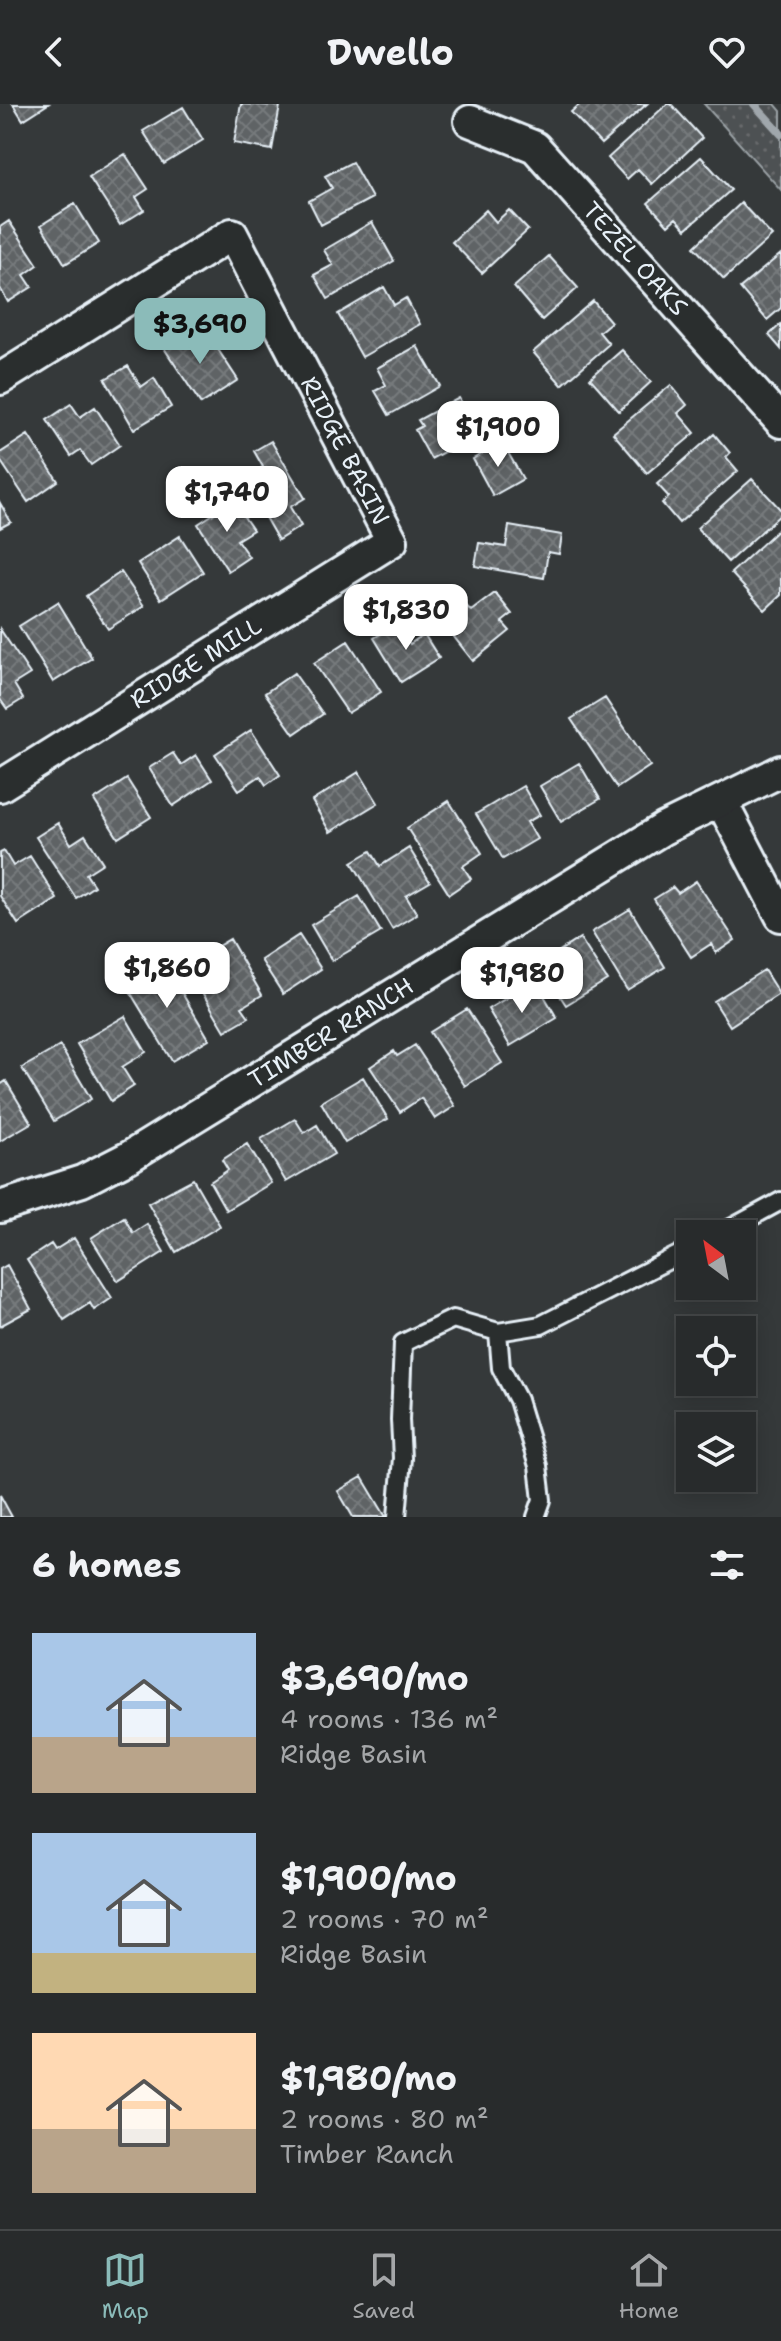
<!DOCTYPE html>
<html lang="en">
<head>
<meta charset="utf-8">
<style>
  :root { --surface:#282b2c; --page:#303334; --text:#f1f3f6; --muted:#a5a7a9; --line:#444748; --accent:#8bbbb9 }
  body { margin:0; font-family:"Shantell Sans",sans-serif; background:var(--page); color:var(--text); height:100vh; display:flex; flex-direction:column; font-size:30px; white-space:nowrap }
  * { box-sizing:border-box; margin:0 }
  p { font-size:26px; color:var(--muted) }
  .icon { flex:none; width:44px; height:44px; fill:none; stroke:currentColor; stroke-width:2; stroke-linecap:round; stroke-linejoin:round }
  .map { position:relative; height:1413px; overflow:hidden }
  .side { display:flex; flex-direction:column; background:var(--surface); flex:1 }
  .side>* { flex:none }
  .needle { width:52px; rotate:328deg }
  .controls { position:absolute; left:676px; top:1116px; display:grid; gap:16px }
  .controls a { display:grid; place-items:center; width:80px; height:80px; border-radius:0px; background:var(--surface); box-shadow:0 4px 20px #0003,0 0 0 2px var(--line); font-size:40px }
  .price { position:absolute; translate:-50% -68px; padding:0 18px; border-radius:16px; background:#fff; color:#222; font-size:26px; line-height:52px; filter:drop-shadow(0 2px 4px #0008) }
  .price::after { content:''; position:absolute; left:50%; top:48px; width:24px; height:18px; margin-left:-12px; background:inherit; clip-path:polygon(0 0,100% 0,50% 100%) }
  .price.selected { background:var(--accent); color:#111 }
  ul { padding:0; list-style:none }
  li { display:flex; align-items:center; gap:24px; height:200px; padding:0 32px }
  li span { display:grid; place-items:center; flex:none; width:224px; height:160px; border-radius:0px; color:#555 }
  li>.icon { margin-inline-start:auto }
  span .icon { width:96px; height:96px; fill:#fffc; stroke-width:1 }
  li b { font-size:34px }
  h2 { display:flex; justify-content:space-between; align-items:center; height:96px; padding:0 32px; font-size:34px }
  header { display:flex; justify-content:space-between; align-items:center; height:104px; padding:0 32px; background:var(--surface); font-size:36px; font-weight:700 }
  .tabs { display:flex; justify-content:space-around; align-items:center; height:112px; border-top:2px solid var(--line); background:var(--surface); font-size:22px; color:var(--muted) }
  .tabs a { display:grid; justify-items:center; gap:4px }
  .tabs .selected { color:var(--accent) }
  .map>svg:first-child { display:block }
</style>
</head>
<body>
<header><svg class="icon" aria-label="back" viewBox="0 0 24 24"><path d="M15 5l-7 7 7 7"/></svg>Dwello<svg class="icon" aria-label="heart" viewBox="0 0 24 24"><path d="M12 20l-8-8c-3-5 5-10 8-4 3-6 11-1 8 4z"/></svg></header>
<div class="map">
<svg width="781" height="1413" viewBox="0 0 781 1413">
  <defs>
    <pattern id="grass-dots" width="8" height="8" patternUnits="userSpaceOnUse" patternTransform="scale(2)"><rect width="8" height="8" fill="#4d5152"/><path d="M2 2h.1M6 6h.1" fill="none" stroke="#676a6c" stroke-width="1.8" stroke-linecap="round"/></pattern>
    <pattern id="building-cross-hatch" width="8" height="8" patternUnits="userSpaceOnUse" patternTransform="scale(2)"><rect width="8" height="8" fill="#5f6365"/><path d="M0 0l8 8M0 8l8-8" fill="none" stroke="#767a7c"/></pattern>
  </defs>
  <rect width="100%" height="100%" fill="#35393a"/>
  <filter id="ink" filterUnits="userSpaceOnUse"><feTurbulence type="fractalNoise" baseFrequency=".0125" numOctaves="2"/><feDisplacementMap in="SourceGraphic" scale="16" xChannelSelector="R" yChannelSelector="G"/><feConvolveMatrix kernelMatrix="1 2 1 2 8 2 1 2 1" color-interpolation-filters="sRGB"/></filter>
  <g filter="url(#ink)">
    <!-- grass -->
    <path fill="url(#grass-dots)" stroke="#9aa1a5" stroke-width="2" d="M704 0H775L781 7V86Z"/>
    <g fill="none" stroke-linecap="round" stroke-linejoin="round">
      <!-- stream -->
      <path stroke="#a0a7ac" stroke-width="8" d="M754 0 781 30"/>
    </g>
    <!-- building -->
    <path fill="url(#building-cross-hatch)" stroke="#e8f1f8" stroke-width="2" d="M13 0H48L23 16Z
      M241 0 280 2 272 46 234 39Z
      M580 0H647L601 40 571 8Z
      M667 0H671L702 34 652 80 638 65 627 75 608 54Z
      M183 3 203 36 164 60 143 27Z
      M125 50 148 85 136 93 144 106 120 121 89 73Z
      M701 53 731 86 686 125 676 114 668 121 648 99Z
      M352 58 372 94 321 121 309 97 332 84 325 72Z
      M741 99 772 132 724 175 694 143Z
      M75 100 99 139 65 160 41 121Z
      M486 106 496 118 509 106 528 126 482 169 452 138Z
      M9 117 38 161 24 171 32 183 8 198 0 184V123Z
      M372 118 394 157 328 195 314 171 333 161 324 146Z
      M781 150V204L767 216 740 184Z
      M549 152 578 184 542 216 514 183Z
      M384 183 394 201 406 194 420 220 362 253 338 210Z
      M593 197 611 218 599 228 609 240 562 281 533 248Z
      M781 220V245L769 231Z
      M185 226 195 242 209 232 238 276 201 300 162 241Z
      M417 242 440 282 389 311 375 287 386 281 377 264Z
      M622 246 651 278 619 307 590 274Z
      M128 262 141 283 154 274 171 303 134 325 105 275Z
      M671 281 687 301 678 309 695 329 647 369 613 329Z
      M459 294 479 329 431 355 415 326 422 322 418 316Z
      M71 300 80 313 95 303 120 341 91 361 80 346 71 352 47 316Z
      M714 330 730 349 726 353 738 367 679 419 662 399 669 393 657 380Z
      M28 331 58 377 28 398 0 356V349Z
      M271 337 305 394 290 403 301 422 278 436 243 375 263 363 254 347Z
      M502 338 523 375 493 392 473 355Z
      M752 375 781 406V410L728 458 697 424Z
      M233 397 253 426 237 436 249 453 228 467 198 420Z
      M0 399 11 418 0 424Z
      M509 422 562 431 559 450 548 448 544 474 475 462 479 439 506 443Z
      M781 423V491L765 506 731 469Z
      M180 432 203 468 161 495 138 459Z
      M121 468 144 502 108 525 86 492Z
      M495 489 512 510 502 518 510 527 473 557 439 514 461 496 471 507Z
      M58 498 92 554 53 578 19 522Z
      M397 520 410 540 424 530 439 554 401 578 374 534Z
      M0 525 30 570 14 580 23 595 7 605 0 595Z
      M348 537 381 588 348 609 314 559Z
      M294 569 323 610 294 630 265 589Z
      M605 594 650 662 617 684 571 615Z
      M251 626 280 671 266 681 260 672 239 686 215 650Z
      M173 649 181 661 196 651 212 676 173 702 149 664Z
      M579 659 600 695 561 718 540 682Z
      M359 668 378 699 330 728 312 697Z
      M127 675 151 713 118 734 94 696Z
      M523 682 540 711 527 718 537 735 503 755 476 710Z
      M449 697 482 749 463 762 471 775 449 790 407 724Z
      M58 719 71 740 85 731 103 759 86 770 94 782 76 794 36 733Z
      M409 744 430 778 406 792 417 810 392 825 352 758 371 747 380 762Z
      M4 747 13 762 30 752 57 795 18 820 0 792V749Z
      M696 777 735 836 716 849 711 840 691 853 654 795 673 783 678 789Z
      M359 792 381 828 332 857 311 821Z
      M630 805 665 863 627 886 592 828Z
      M299 831 321 865 283 890 261 856Z
      M580 834 607 876 566 901 539 860Z
      M230 835 262 891 242 903 249 913 225 927 186 861Z
      M162 855 209 935 172 957 124 878Z
      M764 866 779 890 730 922 714 897Z
      M539 883 557 914 510 942 488 905 522 885 526 891Z
      M467 905 502 959 465 982 430 928Z
      M125 912 146 948 122 963 134 982 111 997 77 940Z
      M415 941 455 1002 435 1015 421 994 400 1008 370 963 394 947 397 952Z
      M60 942 91 995 54 1017 22 964Z
      M363 973 388 1015 345 1039 321 998Z
      M6 977 31 1019 0 1037V981Z
      M295 1015 304 1029 317 1021 334 1050 286 1078 261 1035Z
      M247 1040 271 1079 226 1106 210 1078 228 1066 222 1056Z
      M193 1075 220 1122 176 1148 148 1099Z
      M124 1113 133 1129 147 1120 164 1148 118 1177 91 1134Z
      M74 1134 112 1194 94 1206 90 1199 64 1216 27 1156 51 1140 55 1146Z
      M7 1161 31 1205 0 1222V1165Z
      M362 1373 386 1413H353L338 1387Z
      M0 1391 12 1413H0Z"/>
    <g fill="none" stroke-linecap="round" stroke-linejoin="round">
      <defs>
        <path id="lane" d="M720 1130 781 1097
          M498 1228 501 1264 518 1296 538 1362 542 1396 536 1413
          M397 1413 402 1354 400 1316 403 1239 453 1215 498 1228 541 1221 690 1145"/>
        <g id="street">
          <path id="s1" d="M470 17 535 43 781 318"/>
          <path id="s2" d="M0 275 232 130 392 437 0 682"/>
          <path d="M721 697 781 812"/>
          <path id="s3" d="M0 1103 82 1077 129 1053 663 725 781 667"/>
        </g>
      </defs>
      <!-- lane casing -->
      <use href="#lane" stroke="#e8f1f8" stroke-width="22"/>
      <!-- street casing -->
      <use href="#street" stroke="#e8f1f8" stroke-width="36"/>
      <!-- lane -->
      <use href="#lane" stroke="#2a2d2e" stroke-width="16"/>
      <!-- street -->
      <use href="#street" stroke="#2a2d2e" stroke-width="30"/>
    </g>
  </g>
  <g text-anchor="middle" stroke-width="8" stroke-linejoin="round" paint-order="stroke">
    <!-- street labels -->
    <g font-size="24" fill="#e8f1f8" stroke="#2a2d2e">
      <text dy="8" stroke="none"><textPath href="#s1" startOffset="220">TEZEL OAKS</textPath></text>
      <text dy="8" stroke="none"><textPath href="#s2" startOffset="518">RIDGE BASIN</textPath></text>
      <text transform="translate(196 559) rotate(-32)" y="8">RIDGE MILL</text>
      <text dy="8" stroke="none"><textPath href="#s3" startOffset="376">TIMBER RANCH</textPath></text>
    </g>
  </g>
</svg>
<div class="controls">
<a><svg class="needle" viewBox="-14 -14 28 28"><path d="M0-13l5 13h-10z" fill="#e53935"/><path d="M0 13l5-13h-10z" fill="#a5a7a9"/></svg></a>
<a><svg class="icon" aria-label="locate" viewBox="0 0 24 24"><circle cx="12" cy="12" r="6"/><path d="M12 2v4M12 18v4M2 12h4M18 12h4"/></svg></a>
<a><svg class="icon" aria-label="layers" viewBox="0 0 24 24"><path d="M12 4l9 5-9 5-9-5zM3 14l9 5 9-5"/></svg></a>
</div>
<b class="price selected" style="left:200px;top:262px">$3,690</b>
<b class="price" style="left:498px;top:365px">$1,900</b>
<b class="price" style="left:227px;top:430px">$1,740</b>
<b class="price" style="left:406px;top:548px">$1,830</b>
<b class="price" style="left:167px;top:906px">$1,860</b>
<b class="price" style="left:522px;top:911px">$1,980</b>
</div>
<section class="side">
<h2>6 homes<svg class="icon" aria-label="filters" viewBox="0 0 24 24"><path d="M4 7h16M4 17h16"/><circle cx="9" cy="7" r="2"/><circle cx="15" cy="17" r="2"/></svg></h2>
<ul>
<li><span style="background:linear-gradient(#a9c7e8 65%,#b9a48a 0)"><svg class="icon" aria-label="home" viewBox="0 0 24 24"><path d="M3 11l9-7 9 7M6 9v11h12V9"/></svg></span><div><b>$3,690/mo</b><p>4 rooms · 136 m²</p><p>Ridge Basin</p></div></li>
<li><span style="background:linear-gradient(#a9c7e8 75%,#c2b280 0)"><svg class="icon" aria-label="home" viewBox="0 0 24 24"><path d="M3 11l9-7 9 7M6 9v11h12V9"/></svg></span><div><b>$1,900/mo</b><p>2 rooms · 70 m²</p><p>Ridge Basin</p></div></li>
<li><span style="background:linear-gradient(#ffd9b3 60%,#b9a48a 0)"><svg class="icon" aria-label="home" viewBox="0 0 24 24"><path d="M3 11l9-7 9 7M6 9v11h12V9"/></svg></span><div><b>$1,980/mo</b><p>2 rooms · 80 m²</p><p>Timber Ranch</p></div></li>
</ul>
</section>
<nav class="tabs">
<a class="selected"><svg class="icon" aria-label="map" viewBox="0 0 24 24"><path d="M3 6l6-2 6 2 6-2v14l-6 2-6-2-6 2zM9 4v14M15 6v14"/></svg>Map</a>
<a><svg class="icon" aria-label="saved" viewBox="0 0 24 24"><path d="M7 4h10v16l-5-4-5 4z"/></svg>Saved</a>
<a><svg class="icon" aria-label="home" viewBox="0 0 24 24"><path d="M3 11l9-7 9 7M6 9v11h12V9"/></svg>Home</a>
</nav>
</body>
</html>
